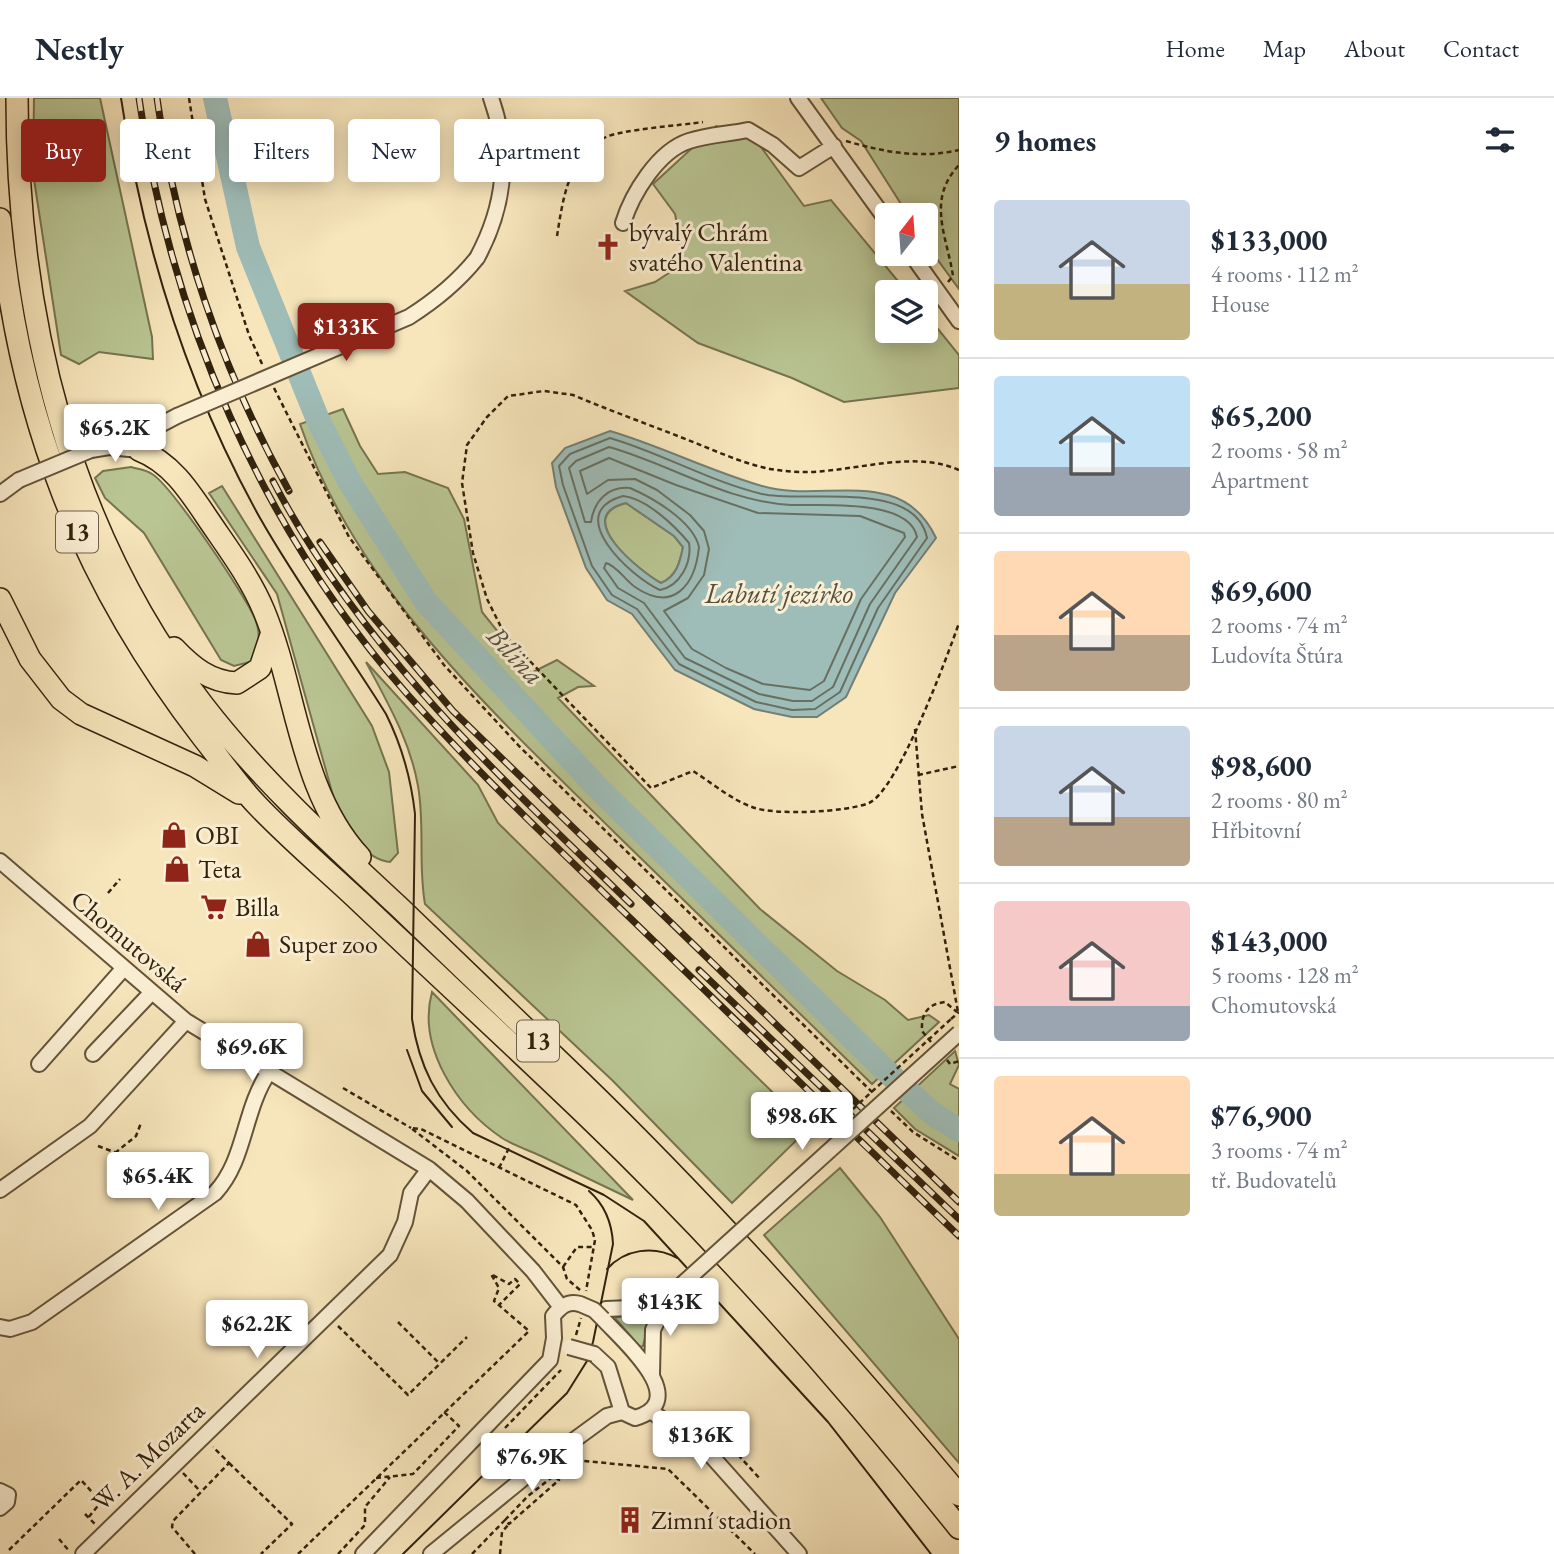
<!DOCTYPE html>
<html lang="en">
<head>
<meta charset="utf-8">
<style>
  :root { --surface:#fff; --page:#f6f6f7; --text:#1f2937; --muted:#747a83; --line:#e0e1e3; --accent:#8f2418 }
  body { margin:0; font-family:"EB Garamond",serif; background:var(--page); color:var(--text); height:100vh; display:flex; flex-direction:column; font-size:26px; white-space:nowrap }
  * { box-sizing:border-box; margin:0 }
  p { font-size:23px; color:var(--muted) }
  .icon { flex:none; width:38px; height:38px; fill:none; stroke:currentColor; stroke-width:2; stroke-linecap:round; stroke-linejoin:round }
  .map { position:relative; flex:1; overflow:hidden }
  .side { display:flex; flex-direction:column; background:var(--surface); width:595px }
  .side>* { flex:none }
  .guide { position:absolute; left:21px; top:21px; width:665px; height:63px; display:flex; gap:14px }
  .needle { width:46px; rotate:17deg }
  .tools { position:absolute; left:875px; top:105px; display:grid; gap:14px }
  .tools a { display:grid; place-items:center; width:63px; height:63px; border-radius:7px; background:var(--surface); box-shadow:0 4px 18px #0003; font-size:35px }
  .price { position:absolute; translate:-50% -60px; padding:0 16px; border-radius:7px; background:#fff; color:#222; font-size:23px; line-height:46px; filter:drop-shadow(0 2px 4px #0008) }
  .price::after { content:''; position:absolute; left:50%; top:42px; width:21px; height:16px; margin-left:-10px; background:inherit; clip-path:polygon(0 0,100% 0,50% 100%) }
  .price.active { background:var(--accent); color:#fff }
  ul { padding:0; list-style:none }
  li { display:flex; align-items:center; gap:21px; height:175px; padding:0 35px }
  li+li { border-top:2px solid var(--line) }
  li span { display:grid; place-items:center; flex:none; width:196px; height:140px; border-radius:7px; color:#555 }
  li>.icon { margin-inline-start:auto }
  span .icon { width:84px; height:84px; fill:#fffc; stroke-width:1 }
  li b { font-size:30px }
  h2 { display:flex; justify-content:space-between; align-items:center; height:84px; padding:0 35px; font-size:30px }
  .pill { padding:0 24px; border-radius:7px; background:var(--surface); box-shadow:0 4px 18px #0003; font-size:24px; line-height:63px }
  .pill.active { background:var(--accent); color:#fff }
  header { display:flex; align-items:center; gap:42px; box-sizing:border-box; height:98px; padding:0 35px; background:var(--surface); border-bottom:2px solid var(--line) }
  header strong { font-size:33px }
  nav { display:flex; gap:38px; margin-inline-start:auto; font-size:24px }
  main { display:flex; flex:1; min-height:0 }
  .map>svg:first-child { display:block }
</style>
</head>
<body>
<header>
<strong>Nestly</strong>
<nav><a>Home</a><a>Map</a><a>About</a><a>Contact</a></nav>
</header>
<main>
<div class="map">
<svg width="959" height="1456" viewBox="0 0 959 1456">
  <rect width="100%" height="100%" fill="#f7e5bb"/>
  <filter id="stains"><feTurbulence type="fractalNoise" baseFrequency=".00286" numOctaves="4"/><feColorMatrix values="0 0 0 0 .2 0 0 0 0 .09 0 0 0 0 .02 0 0 0 .5 -.17"/></filter>
  <radialGradient id="worn" r=".72"><stop offset=".6" stop-color="#630" stop-opacity="0"/><stop offset="1" stop-color="#630" stop-opacity=".3"/></radialGradient>
  <!-- green -->
  <path fill="#b9c593" stroke="#767450" stroke-width="2" d="M34 0H100L152 239 153 261 99 254 79 266 61 257 33 75Z
    M821 0H959V191L926 146V117H908L861 43 842 30Z
    M716 28 753 38 804 108 831 102 907 194H887V233H926V216L959 257V290L844 304 792 280 698 245 625 193 655 184 684 165 675 116 653 86Z
    M343 311 360 348 378 376 405 374 448 390 464 421 482 514 531 575 557 562 594 588 578 589 558 600 760 811 837 873 885 902 908 922 929 917 939 924 872 986C786 902 700 818 614 734 494 615 356 491 300 326Z
    M131 369C138 371 147 372 152 376 171 387 246 498 255 521 261 535 259 550 254 563L234 568 221 562 144 435 105 400 95 380 103 373Z
    M222 388 372 628 389 674 398 755 390 764C362 761 346 727 335 705L277 496 209 395Z
    M626 405 674 438 683 449C680 465 676 478 661 485 640 473 571 419 626 405Z
    M366 564 478 687 498 725 809 1030 732 1105 613 983 425 806C418 767 425 727 418 688 410 642 387 604 366 564Z
    M432 894 633 1102C602 1087 572 1073 541 1058 528 1052 513 1047 502 1040 456 1009 417 948 432 894Z
    M955 953 959 967 950 986 959 991V1058L915 1031 894 1010Z
    M840 1070 880 1119 959 1241V1365L764 1137Z
    M652 1211 643 1248 640 1249 615 1220Z"/>
  <!-- water -->
  <path fill="#9fbdb8" stroke="#737f74" stroke-width="2" fill-rule="evenodd" d="M610 333C661 348 710 373 762 388 822 406 901 365 936 440L895 495 846 599 817 619H792L754 611 675 572 632 516 607 502 586 470 556 389 552 365 565 350ZM626 405 674 438 683 449C680 465 676 479 661 485 641 474 570 418 626 405Z"/>
  <g fill="none" stroke-linecap="round" stroke-linejoin="round">
    <!-- shore -->
    <path stroke="#687062" stroke-width="2" d="M610 340C661 355 709 383 762 396 804 406 915 380 927 440L878 510 840 594 815 611 792 612 756 604 679 566 637 511 612 497 592 468 563 387 559 368 570 356Z
      M609 349C670 366 727 404 791 407 821 408 909 400 917 439L870 506 833 589 812 603H793L759 596 685 560 644 505 618 490 604 470 606 465C617 468 625 482 635 489 673 515 695 488 699 449 693 423 653 400 630 390 608 388 594 403 591 424H585L569 370 576 363Z
      M609 360 676 387 758 415 860 418 904 435 905 439 861 501 824 583 810 592 763 586 726 570 692 551 664 513 688 500 704 477 709 451 704 433 690 417 657 392 635 381 608 382 587 396 580 373Z
      M623 398C646 400 675 428 689 445 692 465 680 488 660 492 631 479 561 415 623 398Z"/>
    <!-- river -->
    <path stroke="#9fbdb8" stroke-width="24" d="M215 0 248 149 318 322 349 383 426 504 596 688 885 972 933 1016 959 1032"/>
    <defs>
      <path id="minor" d="M798 0 887 123
        M623 125C632 96 658 53 689 43 707 37 729 36 748 32L773 47 799 70 834 48
        M911 156 959 223
        M477 160C505 108 511 56 491 0
        M91 352 109 349 139 352 158 328 177 318
        M0 396 19 382
        M0 763 186 923 429 1071 467 1103 533 1173 560 1208
        M93 956 151 895
        M39 966 123 871
        M0 1092 90 1028 186 923
        M606 1211 630 1210 668 1199
        M0 1229 10 1231 32 1224 215 1095C246 1062 243 1012 269 974
        M594 1256 608 1269 622 1314 635 1320C693 1303 624 1244 603 1221
        M652 1276 653 1232 668 1199
        M652 1314 707 1353 799 1456
        M0 1393 8 1397 7 1404 0 1410
        M83 1456 390 1157 405 1124 411 1095 429 1071
        M363 1456 550 1262 554 1240 553 1218C560 1209 568 1202 580 1206
        M431 1456 536 1370 607 1318 622 1314"/>
      <path id="highway" d="M17 0C17 218 68 432 203 607 260 681 330 745 398 808 459 866 520 925 581 984 715 1114 840 1254 959 1397
        M0 121C18 319 82 484 204 641 221 662 237 686 256 706 288 740 325 771 359 803 436 876 514 948 590 1021 721 1147 846 1288 959 1430
        M139 352C170 364 188 391 206 418 226 448 250 479 264 513 297 593 299 693 360 759
        M0 501 30 561 61 601 81 616 195 668 239 695
        M174 550C192 569 210 584 237 585L260 570 271 537"/>
    </defs>
    <!-- minor casing -->
    <use href="#minor" stroke="#635338" stroke-width="18"/>
    <!-- highway casing -->
    <use href="#highway" stroke="#32220d" stroke-width="24"/>
    <!-- path -->
    <path stroke="#32220d" stroke-width="2.5" stroke-dasharray="5 3.5" stroke-linecap="butt" d="M189 0 205 101 249 237 263 268
      M846 43C884 54 920 61 959 52
      M557 138C563 101 568 58 606 39 620 32 683 27 703 24
      M948 184 953 178C947 138 926 102 959 67
      M274 290 349 439 444 567 519 648 874 996
      M959 372C906 349 842 380 785 373 751 370 719 354 688 342 650 327 611 313 573 297L544 293 508 298 487 319 467 347 462 385 473 455 487 501 505 537 651 690 693 673C712 685 732 702 752 709 775 718 847 714 869 705 898 692 947 559 959 525
      M915 631 922 716 958 914
      M918 677 959 668
      M108 795 120 781
      M86 820 98 806
      M951 921 959 914
      M931 944 922 933C921 915 928 906 945 904L957 914
      M947 962 950 966 959 963
      M343 990 411 1030
      M891 1013 913 1034 959 1063
      M98 1048 167 1074
      M115 1055 136 1038 141 1025
      M499 1070 510 1048
      M563 1169 577 1149H594
      M580 1192 567 1181 563 1169 467 1073 411 1030 421 1031 576 1107 592 1132 595 1142 586 1193
      M398 1224 440 1266
      M338 1228 408 1297 467 1239
      M576 1237 581 1220
      M505 1330 561 1272
      M721 1338 761 1382
      M486 1350 484 1352 501 1370
      M229 1365 292 1426 261 1456
      M183 1375 200 1393
      M376 1380 413 1376 459 1328 443 1313
      M85 1416 96 1427
      M505 1422 528 1398 574 1362 668 1371 755 1456
      M59 1441 70 1454
      M9 1452 81 1382 101 1404 88 1420
      M195 1456 172 1429 173 1423 229 1365 213 1349
      M298 1456 529 1233 494 1203 499 1190 491 1176 509 1186 515 1181 520 1186 499 1207
      M338 1456 365 1427V1409L390 1379
      M472 1456 505 1422 509 1426 559 1382 554 1378
      M500 1456 502 1434 509 1426"/>
    <!-- minor -->
    <use href="#minor" stroke="#faeed3" stroke-width="14"/>
    <!-- highway -->
    <use href="#highway" stroke="#f7e5bb" stroke-width="21"/>
    <!-- tram -->
    <path stroke="#32220d" stroke-width="2" d="M121 0C143 148 187 289 260 420 298 487 345 550 386 616 402 648 411 680 415 716L412 921C419 968 436 1003 473 1035L604 1097 644 1123 828 1324 931 1456
      M407 952 422 993 452 1029
      M607 1171C625 1151 654 1147 677 1160
      M403 1456 567 1295 587 1263 593 1244 613 1146C612 1125 605 1107 589 1093"/>
    <defs>
      <path id="rail" d="M139 0C170 219 261 431 408 597 477 674 552 745 627 817 737 924 848 1031 959 1138
        M157 0C175 136 222 273 289 393
        M273 383C360 550 498 677 631 806
        M320 444 368 513 453 613 959 1104
        M699 872 959 1121"/>
    </defs>
    <!-- rail casing -->
    <use href="#rail" stroke="#32220d" stroke-width="7"/>
    <!-- rail -->
    <use href="#rail" stroke="#faeed3" stroke-width="4.5" stroke-dasharray="13" stroke-linecap="butt"/>
    <defs>
      <path id="minor-bridge" d="M177 318 409 219C436 202 457 185 477 160
        M19 382 91 352
        M668 1199 959 935
        M580 1206 594 1212 603 1221
        M569 1249 594 1256"/>
    </defs>
    <!-- minor-bridge casing -->
    <use href="#minor-bridge" stroke="#635338" stroke-width="18" stroke-linecap="butt"/>
    <!-- path-bridge -->
    <path stroke="#32220d" stroke-width="2.5" stroke-dasharray="5 3.5" stroke-linecap="butt" d="M853 1011 951 921"/>
    <!-- minor-bridge -->
    <use href="#minor-bridge" stroke="#faeed3" stroke-width="14"/>
  </g>
  <!-- icons -->
  <defs>
    <symbol id="church-bare" viewBox="-9 -9 18 18"><path d="M-1.2-6h2.4v3.5h3.3v2.4h-3.3V6h-2.4V-.1h-3.3v-2.4h3.3Z" fill="#8f2418" stroke="#faeed3" stroke-width="2.5" paint-order="stroke"/></symbol>
    <symbol id="shop-bare" viewBox="-9 -9 18 18"><path d="M-5-2.5h2.3a2.7 3.5 0 0 1 5.4 0H5L5.5 6h-11ZM-1.5-2.5h3a1.5 2.3 0 0 0-3 0Z" fill="#8f2418" stroke="#faeed3" stroke-width="2.5" paint-order="stroke"/></symbol>
    <symbol id="supermarket-bare" viewBox="-9 -9 18 18"><path d="M-6-5.5h2.5l.6 2H6L4.5 2H-2.5L-4.4-4H-6ZM-1.5 3.2a1.3 1.3 0 1 0 .1 0ZM3 3.2a1.3 1.3 0 1 0 .1 0Z" fill="#8f2418" stroke="#faeed3" stroke-width="2.5" paint-order="stroke"/></symbol>
    <symbol id="building-bare" viewBox="-9 -9 18 18"><path d="M-4-6H4V6H1V3H-1V6H-4ZM-2.5-4.3h1.7v1.8h-1.7ZM.8-4.3h1.7v1.8H.8ZM-2.5-1h1.7V.8h-1.7ZM.8-1h1.7V.8H.8Z" fill="#8f2418" stroke="#faeed3" stroke-width="2.5" paint-order="stroke"/></symbol>
  </defs>
  <g fill-rule="evenodd">
    <use href="#church-bare" x="589" y="130" width="38" height="38"/>
    <use href="#shop-bare" x="155" y="718" width="38" height="38"/>
    <use href="#shop-bare" x="158" y="752" width="38" height="38"/>
    <use href="#supermarket-bare" x="195" y="790" width="38" height="38"/>
    <use href="#shop-bare" x="239" y="827" width="38" height="38"/>
    <use href="#building-bare" x="611" y="1403" width="38" height="38"/>
  </g>
  <g text-anchor="middle" stroke-width="6" stroke-linejoin="round" paint-order="stroke">
    <!-- shield labels -->
    <g fill="#faeed3" stroke="#6e5f48" stroke-width="2">
      <rect x="56" y="413.5" width="42" height="41" rx="5"/>
      <rect x="517" y="922.5" width="42" height="41" rx="5"/>
    </g>
    <g font-size="24" font-weight="bold" fill="#32220d">
      <text x="77" y="442">13</text>
      <text x="538" y="951">13</text>
    </g>
    <!-- poi labels -->
    <g font-size="26" fill="#32220d" stroke="#faeed3" text-anchor="start">
      <text x="629" y="143">bývalý Chrám<tspan x="629" dy="30">svatého Valentina</tspan></text>
      <text x="195" y="746">OBI</text>
      <text x="198" y="780">Teta</text>
      <text x="235" y="818">Billa</text>
      <text x="279" y="855">Super zoo</text>
      <text x="651" y="1431">Zimní stadion</text>
    </g>
    <!-- street labels -->
    <g font-size="26" fill="#32220d" stroke="#faeed3">
      <text transform="translate(129 843) rotate(40)" y="9">Chomutovská</text>
      <text transform="translate(148 1358) rotate(-44)" y="9">W. A. Mozarta</text>
    </g>
    <!-- water labels -->
    <g font-size="28" font-style="italic" fill="#535040" stroke="#faeed3">
      <text x="779" y="505">Labutí jezírko</text>
      <text transform="translate(516 557) rotate(47)" y="10">Bílina</text>
    </g>
  </g>
  <rect width="100%" height="100%" filter="url(#stains)"/>
  <rect width="100%" height="100%" fill="url(#worn)"/>
</svg>
<div class="tools">
<a><svg class="needle" viewBox="-14 -14 28 28"><path d="M0-13l5 13h-10z" fill="#e53935"/><path d="M0 13l5-13h-10z" fill="#747a83"/></svg></a>
<a><svg class="icon" aria-label="layers" viewBox="0 0 24 24"><path d="M12 4l9 5-9 5-9-5zM3 14l9 5 9-5"/></svg></a>
</div>
<b class="price active" style="left:346px;top:265px">$133K</b>
<b class="price" style="left:115px;top:366px">$65.2K</b>
<b class="price" style="left:252px;top:985px">$69.6K</b>
<b class="price" style="left:802px;top:1054px">$98.6K</b>
<b class="price" style="left:158px;top:1114px">$65.4K</b>
<b class="price" style="left:670px;top:1240px">$143K</b>
<b class="price" style="left:257px;top:1262px">$62.2K</b>
<b class="price" style="left:701px;top:1373px">$136K</b>
<b class="price" style="left:532px;top:1395px">$76.9K</b>
<div class="guide">
<a class="pill active">Buy</a>
<a class="pill">Rent</a>
<a class="pill">Filters</a>
<a class="pill">New</a>
<a class="pill">Apartment</a>
</div>
</div>
<section class="side">
<h2>9 homes<svg class="icon" aria-label="filters" viewBox="0 0 24 24"><path d="M4 7h16M4 17h16"/><circle cx="9" cy="7" r="2"/><circle cx="15" cy="17" r="2"/></svg></h2>
<ul>
<li><span style="background:linear-gradient(#c9d6e8 60%,#c2b280 0)"><svg class="icon" aria-label="home" viewBox="0 0 24 24"><path d="M3 11l9-7 9 7M6 9v11h12V9"/></svg></span><div><b>$133,000</b><p>4 rooms · 112 m²</p><p>House</p></div></li>
<li><span style="background:linear-gradient(#bfe0f5 65%,#9aa5b1 0)"><svg class="icon" aria-label="home" viewBox="0 0 24 24"><path d="M3 11l9-7 9 7M6 9v11h12V9"/></svg></span><div><b>$65,200</b><p>2 rooms · 58 m²</p><p>Apartment</p></div></li>
<li><span style="background:linear-gradient(#ffd9b3 60%,#b9a48a 0)"><svg class="icon" aria-label="home" viewBox="0 0 24 24"><path d="M3 11l9-7 9 7M6 9v11h12V9"/></svg></span><div><b>$69,600</b><p>2 rooms · 74 m²</p><p>Ludovíta Štúra</p></div></li>
<li><span style="background:linear-gradient(#c9d6e8 65%,#b9a48a 0)"><svg class="icon" aria-label="home" viewBox="0 0 24 24"><path d="M3 11l9-7 9 7M6 9v11h12V9"/></svg></span><div><b>$98,600</b><p>2 rooms · 80 m²</p><p>Hřbitovní</p></div></li>
<li><span style="background:linear-gradient(#f6c9c9 75%,#9aa5b1 0)"><svg class="icon" aria-label="home" viewBox="0 0 24 24"><path d="M3 11l9-7 9 7M6 9v11h12V9"/></svg></span><div><b>$143,000</b><p>5 rooms · 128 m²</p><p>Chomutovská</p></div></li>
<li><span style="background:linear-gradient(#ffd9b3 70%,#c2b280 0)"><svg class="icon" aria-label="home" viewBox="0 0 24 24"><path d="M3 11l9-7 9 7M6 9v11h12V9"/></svg></span><div><b>$76,900</b><p>3 rooms · 74 m²</p><p>tř. Budovatelů</p></div></li>
</ul>
</section>
</main>
</body>
</html>
